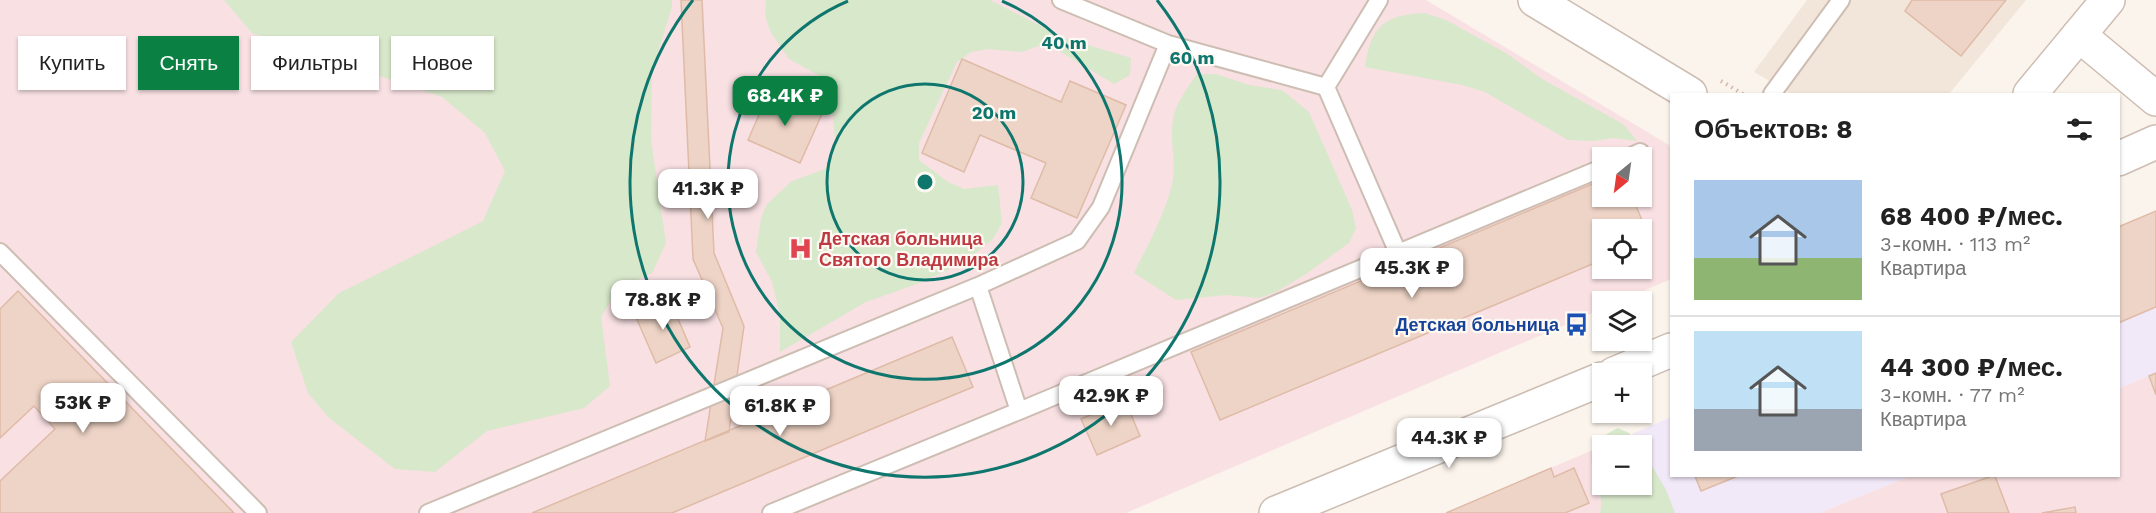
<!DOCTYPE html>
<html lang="ru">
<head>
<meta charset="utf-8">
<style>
  :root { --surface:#fff; --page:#f6f6f6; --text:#222; --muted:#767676; --line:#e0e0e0; --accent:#0b8043 }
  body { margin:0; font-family:"Work Sans",sans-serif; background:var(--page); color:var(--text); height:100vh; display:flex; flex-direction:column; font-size:22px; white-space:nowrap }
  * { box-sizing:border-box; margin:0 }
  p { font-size:20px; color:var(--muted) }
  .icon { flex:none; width:33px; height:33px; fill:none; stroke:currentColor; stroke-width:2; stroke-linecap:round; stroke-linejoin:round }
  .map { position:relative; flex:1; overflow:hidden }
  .drawer { position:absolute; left:1670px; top:93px; width:450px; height:384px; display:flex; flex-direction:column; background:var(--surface); border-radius:0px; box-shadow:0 2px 4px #0004 }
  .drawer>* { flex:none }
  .hud { position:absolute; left:18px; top:36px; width:570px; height:54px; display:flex; gap:12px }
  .needle { width:39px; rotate:209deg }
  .fabs { position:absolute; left:1592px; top:147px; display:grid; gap:12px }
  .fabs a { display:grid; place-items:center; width:60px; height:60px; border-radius:0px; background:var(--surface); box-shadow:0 2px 4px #0004; font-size:30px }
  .price { position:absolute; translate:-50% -51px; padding:0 14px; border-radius:12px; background:#fff; color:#222; font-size:20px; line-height:39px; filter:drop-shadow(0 2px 3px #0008) }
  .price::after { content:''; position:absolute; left:50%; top:36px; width:18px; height:14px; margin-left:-9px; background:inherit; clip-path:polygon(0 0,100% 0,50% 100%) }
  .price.selected { background:var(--accent); color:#fff }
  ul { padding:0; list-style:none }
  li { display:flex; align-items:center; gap:18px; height:150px; padding:0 24px }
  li+li { border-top:2px solid var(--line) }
  li span { display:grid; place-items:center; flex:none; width:168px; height:120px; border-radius:0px; color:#555 }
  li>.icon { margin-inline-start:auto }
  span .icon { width:72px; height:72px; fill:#fffc; stroke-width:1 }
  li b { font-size:26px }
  h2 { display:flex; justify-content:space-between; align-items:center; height:72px; padding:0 24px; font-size:26px }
  .tag { padding:0 21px; border-radius:0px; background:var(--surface); box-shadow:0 2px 4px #0004; font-size:21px; line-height:54px }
  .tag.selected { background:var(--accent); color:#fff }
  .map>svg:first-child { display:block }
</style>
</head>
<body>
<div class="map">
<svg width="2156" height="513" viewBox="0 0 2156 513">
  <rect width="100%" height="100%" fill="#fbf4ec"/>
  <!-- residential -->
  <path fill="#f2e6da" d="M1807 0H2026L1949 94H1792L1754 72Z"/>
  <!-- education -->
  <path fill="#f1e8f8" d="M2156 211V373L2118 389V227Z
    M1671 417V476H1910L1820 513H1666L1641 455V446L1637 445 1632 434Z"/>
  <!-- medical -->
  <path fill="#f8e0e3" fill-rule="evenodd" d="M0 0H1426L1669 145 1671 150V279L1620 301 1602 302V309L1126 513H0ZM1602 158H1641V196H1602ZM1602 230H1641V268H1602Z
    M2156 373V513H1820L1910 476H2118V389Z
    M1602 446V484H1641L1666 513H1446Z"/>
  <!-- green -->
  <path fill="#d8e8cb" d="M224 0H672V7L652 71 651 140 666 243 652 273 618 289 601 317 610 386 584 408 487 431 435 472 395 469 328 417 308 393 291 342 339 293 483 221 505 171 485 133 442 97 252 33Z
    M766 0H990L1064 38 1131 58 1130 75 1114 84 1054 48 1038 46 1022 52 988 49 971 52 957 62 919 143V160L948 182 964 189 998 185 1002 223 993 239 965 262 917 284 866 302 780 352V315L772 282 756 252 761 218 767 204 792 181 825 169 833 155 835 138 830 87 818 75 789 59 770 31 765 15Z
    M1424 13 1446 20 1506 53 1542 79 1623 124 1637 141 1614 138 1592 141 1568 140 1485 92 1462 85 1365 67C1371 27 1383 15 1424 13Z
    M1197 74H1216L1249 85 1282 90 1309 112 1352 210 1356 228 1349 243 1306 274 1276 292 1259 298 1226 295 1176 300 1134 273C1148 244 1165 215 1172 184 1177 162 1169 140 1173 119 1175 105 1189 85 1197 74Z
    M1618 428 1629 433 1640 445 1602 446V484H1641V447L1666 490 1675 513H1600C1608 477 1565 453 1618 428Z"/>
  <!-- building -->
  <path fill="#eed4c6" stroke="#dfbba7" stroke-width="1.5" d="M681 0H702L714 253 744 326 729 432 705 441 723 328 693 259Z
    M1912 0H2006L1961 56 1905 11Z
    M962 59 1061 102 1070 81 1126 105 1077 218 1031 198 1046 163 980 135 964 172 922 153Z
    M769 92 822 114 800 163 748 140Z
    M1602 180V196H1632L1650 240 1641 243V230H1602V260L1220 420 1191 352Z
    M2156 211V307L2118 323V227Z
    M18 291 234 513H0V481L55 429 34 406 0 438V309Z
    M670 300 690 347 656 363 635 315Z
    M952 337 973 387 910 413 672 513H532Z
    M2156 373V395L2149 376Z
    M1125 400 1140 436 1097 455 1081 419Z
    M1551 468 1554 477 1574 468 1589 503 1565 513H1446Z
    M1695 476H1738L1701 491Z
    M1992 476H1995L2009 513H1948L1941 494Z
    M2075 507 2076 513H2042Z"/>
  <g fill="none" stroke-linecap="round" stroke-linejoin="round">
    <defs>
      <path id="service" d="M1061 0 1168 44 1326 87 1379 0
        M1326 87 1398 253
        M1772 94 1841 0
        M1627 158 1640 152
        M0 252 258 513
        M1019 411 1602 168
        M428 513 978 286 1077 241 1101 207 1168 44
        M771 513 1019 411 978 286"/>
      <path id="minor" d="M1535 0 1690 94
        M2079 35 2156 99
        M2118 159 2156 142"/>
      <path id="tertiary" d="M2030 94 2108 0
        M1614 374 1671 350
        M1276 513 1602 379"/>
    </defs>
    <!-- service casing -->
    <use href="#service" stroke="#cdbdb2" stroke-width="20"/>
    <!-- minor casing -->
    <use href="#minor" stroke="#cdbdb2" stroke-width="36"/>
    <!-- tertiary casing -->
    <use href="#tertiary" stroke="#cdbdb2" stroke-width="36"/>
    <!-- path -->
    <path stroke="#d3b7a8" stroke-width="4" stroke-dasharray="1.5 4.5" stroke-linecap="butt" d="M1721 81 1743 94"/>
    <!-- service -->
    <use href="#service" stroke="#fff" stroke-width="16"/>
    <!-- minor -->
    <use href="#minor" stroke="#fff" stroke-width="33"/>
    <!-- tertiary -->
    <use href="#tertiary" stroke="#fff" stroke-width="33"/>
  </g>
  <!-- distance rings -->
  <g fill="none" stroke="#0f766e" stroke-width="3">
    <circle cx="925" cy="182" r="98"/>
    <path d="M1002 1A197 197 0 1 1 848 1"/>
    <path d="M1157 0A295 295 0 1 1 693 0"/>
  </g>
  <!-- icons -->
  <defs>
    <symbol id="hospital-bare" viewBox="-9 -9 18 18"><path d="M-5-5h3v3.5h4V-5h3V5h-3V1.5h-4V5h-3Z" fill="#e0444e" stroke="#fef9f2" stroke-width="2.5" paint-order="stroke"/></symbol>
    <symbol id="bus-bare" viewBox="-9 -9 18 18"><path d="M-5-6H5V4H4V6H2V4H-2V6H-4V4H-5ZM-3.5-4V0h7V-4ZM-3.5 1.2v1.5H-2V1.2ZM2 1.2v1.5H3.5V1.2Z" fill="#1a4fb4" stroke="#fef9f2" stroke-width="2.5" paint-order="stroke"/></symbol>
  </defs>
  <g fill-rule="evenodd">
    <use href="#hospital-bare" x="784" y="232" width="33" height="33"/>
    <use href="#bus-bare" x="1560" y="308" width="33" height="33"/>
  </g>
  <g text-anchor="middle" stroke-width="4.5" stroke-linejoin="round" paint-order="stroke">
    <!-- health labels -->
    <g font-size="18" font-weight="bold" fill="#be3a42" stroke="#fef9f2" text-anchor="start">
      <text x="819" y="245">Детская больница<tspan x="819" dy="21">Святого Владимира</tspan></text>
    </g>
    <!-- transit labels -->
    <g font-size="18" font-weight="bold" fill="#164399" stroke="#fef9f2" text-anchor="end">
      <text x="1559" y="331">Детская больница</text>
    </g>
  </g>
  <circle cx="925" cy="182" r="9" fill="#0f766e" stroke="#fef9f2" stroke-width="3"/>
  <g font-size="18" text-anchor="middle" font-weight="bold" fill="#0f766e" stroke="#fef9f2" stroke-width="4.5" stroke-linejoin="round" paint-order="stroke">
    <text x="1064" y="49">40 m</text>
    <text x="1192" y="64">60 m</text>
    <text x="994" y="119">20 m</text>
  </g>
</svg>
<div class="fabs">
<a><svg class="needle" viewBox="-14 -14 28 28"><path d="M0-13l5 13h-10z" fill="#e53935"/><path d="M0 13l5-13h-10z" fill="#767676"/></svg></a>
<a><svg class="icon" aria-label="locate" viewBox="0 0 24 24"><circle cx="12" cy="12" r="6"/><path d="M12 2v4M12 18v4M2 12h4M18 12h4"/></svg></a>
<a><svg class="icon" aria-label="layers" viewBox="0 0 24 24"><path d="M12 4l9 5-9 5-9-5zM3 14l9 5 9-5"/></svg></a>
<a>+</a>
<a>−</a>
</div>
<b class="price selected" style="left:785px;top:127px">68.4K ₽</b>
<b class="price" style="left:708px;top:220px">41.3K ₽</b>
<b class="price" style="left:1412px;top:299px">45.3K ₽</b>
<b class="price" style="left:663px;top:331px">78.8K ₽</b>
<b class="price" style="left:1111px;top:427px">42.9K ₽</b>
<b class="price" style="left:83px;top:434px">53K ₽</b>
<b class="price" style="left:780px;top:437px">61.8K ₽</b>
<b class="price" style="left:1449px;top:469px">44.3K ₽</b>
<div class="hud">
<a class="tag">Купить</a>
<a class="tag selected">Снять</a>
<a class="tag">Фильтры</a>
<a class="tag">Новое</a>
</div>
<section class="drawer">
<h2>Объектов: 8<svg class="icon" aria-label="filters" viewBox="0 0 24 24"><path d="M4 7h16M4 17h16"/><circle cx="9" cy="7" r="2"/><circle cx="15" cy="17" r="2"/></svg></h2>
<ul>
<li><span style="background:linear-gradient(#a9c7e8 65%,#8fb573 0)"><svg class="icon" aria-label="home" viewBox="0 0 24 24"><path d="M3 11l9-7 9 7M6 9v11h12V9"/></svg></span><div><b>68 400 ₽/мес.</b><p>3-комн. · 113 m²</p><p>Квартира</p></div></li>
<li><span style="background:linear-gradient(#bfe0f5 65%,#9aa5b1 0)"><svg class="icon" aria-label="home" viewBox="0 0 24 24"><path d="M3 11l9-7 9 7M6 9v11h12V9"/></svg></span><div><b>44 300 ₽/мес.</b><p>3-комн. · 77 m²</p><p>Квартира</p></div></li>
</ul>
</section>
</div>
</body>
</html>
